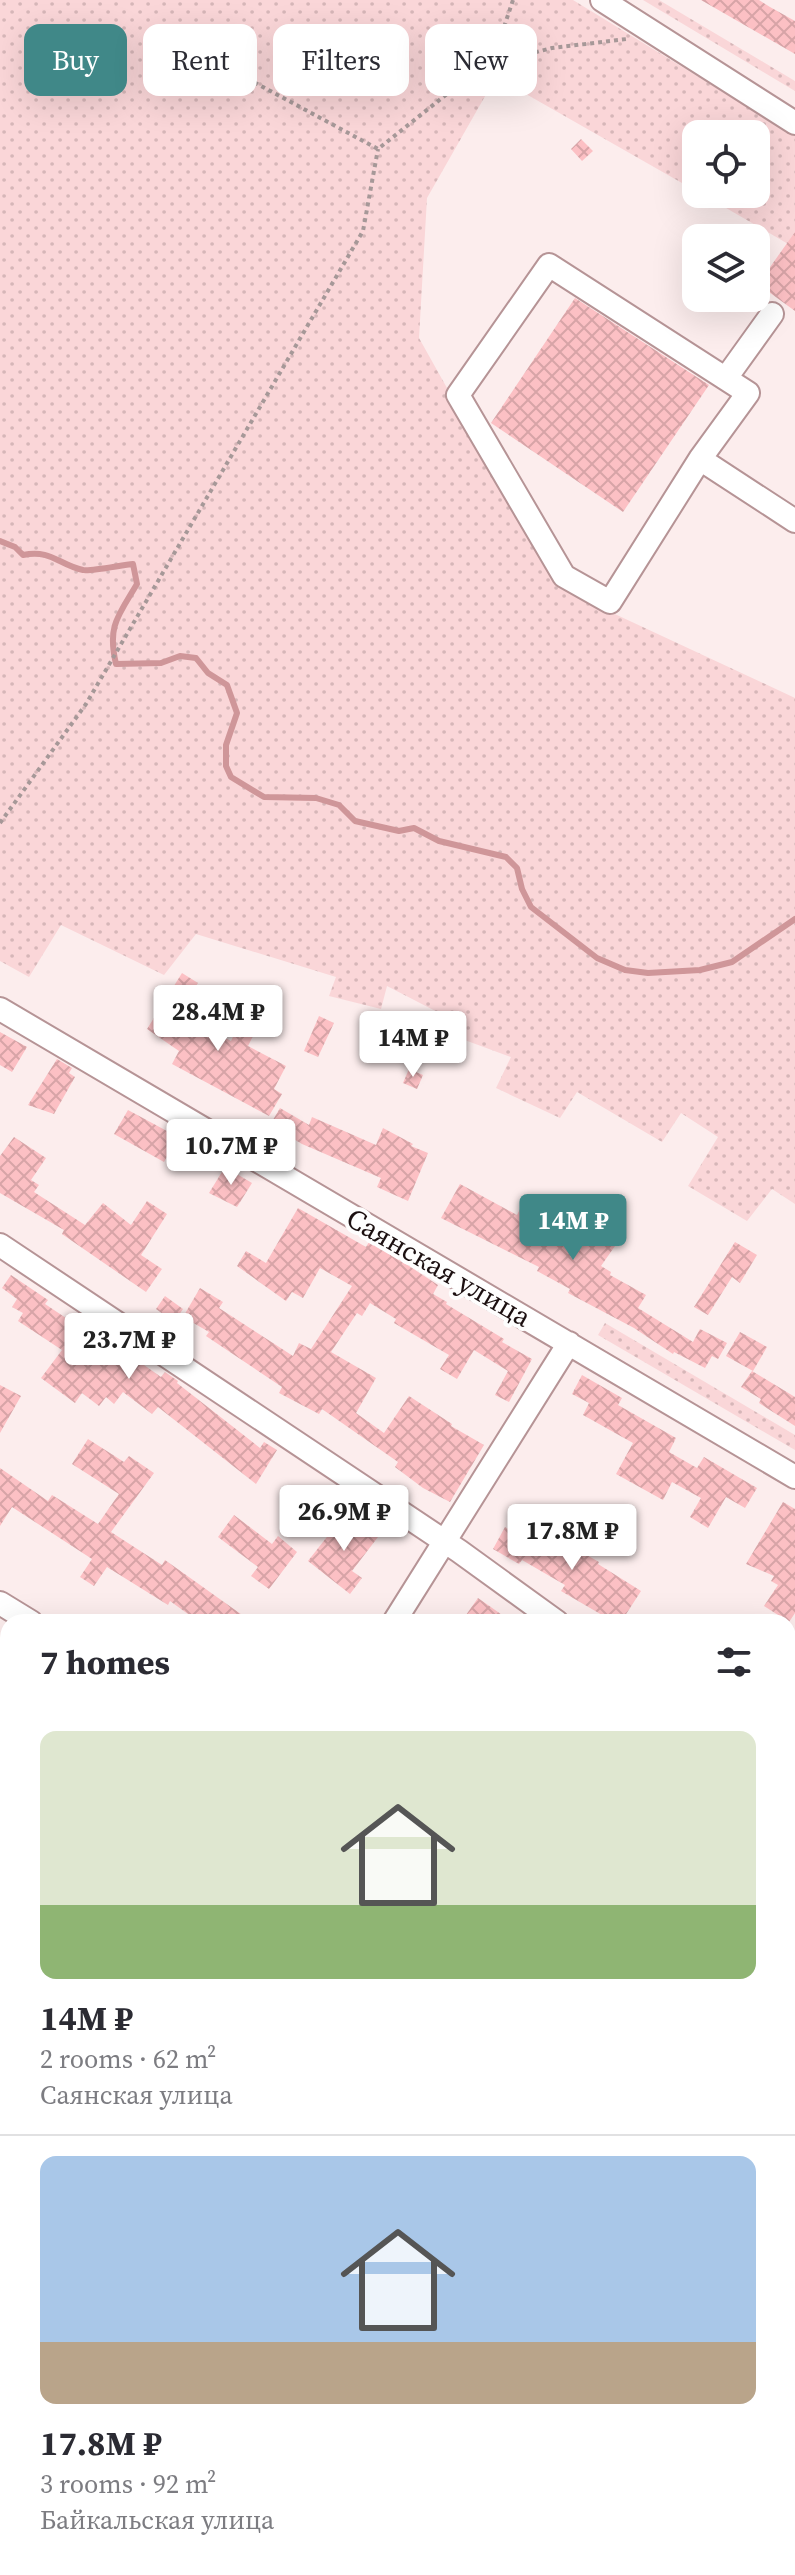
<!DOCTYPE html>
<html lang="en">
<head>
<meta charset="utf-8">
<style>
  :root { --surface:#fff; --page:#f7f7f7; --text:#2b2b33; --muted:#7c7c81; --line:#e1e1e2; --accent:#408888 }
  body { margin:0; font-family:"Source Serif 4",serif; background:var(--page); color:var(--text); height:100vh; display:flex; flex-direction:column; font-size:30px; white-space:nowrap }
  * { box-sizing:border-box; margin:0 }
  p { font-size:26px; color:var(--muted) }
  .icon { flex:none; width:44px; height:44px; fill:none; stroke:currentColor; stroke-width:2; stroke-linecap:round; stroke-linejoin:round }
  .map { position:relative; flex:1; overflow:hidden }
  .side { position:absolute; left:0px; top:1614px; width:796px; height:962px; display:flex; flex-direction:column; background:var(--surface); border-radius:24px 24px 0 0; box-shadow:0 8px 32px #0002 }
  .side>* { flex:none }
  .banner { position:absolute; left:24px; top:24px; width:748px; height:72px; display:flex; gap:16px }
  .controls { position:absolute; left:682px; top:120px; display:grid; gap:16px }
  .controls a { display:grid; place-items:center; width:88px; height:88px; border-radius:16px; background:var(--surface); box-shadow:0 8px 32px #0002; font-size:40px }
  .price { position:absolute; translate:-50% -68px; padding:0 18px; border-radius:8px; background:#fff; color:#222; font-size:26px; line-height:52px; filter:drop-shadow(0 2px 4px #0008) }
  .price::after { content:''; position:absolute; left:50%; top:48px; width:24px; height:18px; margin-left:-12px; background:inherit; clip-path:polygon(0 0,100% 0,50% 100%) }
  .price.active { background:var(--accent); color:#fff }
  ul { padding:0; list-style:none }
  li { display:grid; align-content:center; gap:16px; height:424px; padding:0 40px }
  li+li { border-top:2px solid var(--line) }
  li span { display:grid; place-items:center; height:248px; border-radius:16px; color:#555 }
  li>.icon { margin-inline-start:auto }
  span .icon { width:144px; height:144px; fill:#fffc; stroke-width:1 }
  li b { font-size:34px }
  h2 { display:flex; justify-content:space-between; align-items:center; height:96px; padding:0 40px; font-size:34px }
  .pill { padding:0 28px; border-radius:16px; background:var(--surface); box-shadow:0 8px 32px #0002; font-size:28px; line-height:72px }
  .pill.active { background:var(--accent); color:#fff }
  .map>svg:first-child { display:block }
</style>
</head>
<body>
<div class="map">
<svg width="795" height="2575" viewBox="0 0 795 2575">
  <defs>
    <pattern id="grass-dots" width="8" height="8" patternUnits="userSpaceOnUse" patternTransform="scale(2)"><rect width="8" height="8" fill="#fad6d8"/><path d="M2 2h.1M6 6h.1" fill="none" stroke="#d6b6b8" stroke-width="1.8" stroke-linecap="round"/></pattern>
    <pattern id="building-cross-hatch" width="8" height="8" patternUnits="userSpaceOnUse" patternTransform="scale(2)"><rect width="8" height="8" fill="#fcc0c4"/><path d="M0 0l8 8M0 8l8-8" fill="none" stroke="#d7a4a7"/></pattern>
  </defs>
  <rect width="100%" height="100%" fill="#fceded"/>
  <!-- grass -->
  <path fill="url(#grass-dots)" d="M0 0H573L795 136V248L702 194H756V134H696V191L496 77 427 198 419 338 559 588 795 698V1204L772 1189 747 1221 688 1186 718 1137 681 1113 662 1142 577 1092 560 1118 496 1088 511 1057 443 1032 447 1017 387 986 381 1009 329 996 336 977 196 934 164 975 61 925 29 977 0 961Z
    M643 0H659L795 81V91Z
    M605 1323 795 1435V1450L598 1335Z
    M788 2174 795 2179V2236L788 2231Z"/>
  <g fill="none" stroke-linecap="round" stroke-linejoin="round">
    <!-- stream -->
    <path stroke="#cf9699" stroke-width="6" d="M0 541 15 547 23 555C51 549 59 565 83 570 89 572 122 565 133 564L137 584C118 616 107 626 116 664L161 663 180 656 196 658 208 673 227 685 237 713 226 745V766L231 777 264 797 316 798 339 805 355 821 399 831 414 828 439 841 506 857 517 868 522 889 531 907 597 958 625 970 648 973 700 970 732 962 795 919"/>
  </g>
  <!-- building -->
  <path fill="url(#building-cross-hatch)" d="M701 0H759L770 7 795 21V54Z
    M581 139 593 151 582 161 571 149Z
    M795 232V311L758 284Z
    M575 298 709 385 623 512 491 423Z
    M182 973 198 983 179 1012 231 1041 239 1024 255 1032 248 1046 286 1066 274 1089 282 1094 269 1116 172 1064 179 1051 147 1029Z
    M319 1016 334 1023 318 1057 304 1051Z
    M0 1032 27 1047 12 1072 0 1065Z
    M57 1059 72 1068 69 1073 75 1077 54 1114 28 1105Z
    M409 1069 423 1075 417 1089 403 1083Z
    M280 1108 309 1125 312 1117 376 1145 383 1128 413 1144 411 1146 428 1153 408 1201 377 1187 381 1178 302 1144 270 1125Z
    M128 1110 178 1137 164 1162 114 1134Z
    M14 1137 46 1158 31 1180 39 1185 34 1192 85 1225 103 1203 131 1225 147 1201 167 1214 141 1255 162 1269 146 1292 62 1234 64 1230 0 1193V1156Z
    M225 1167 252 1183 237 1207 209 1193Z
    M460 1184 517 1215 523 1203 535 1209 539 1200 573 1218 584 1199 599 1208 594 1217 622 1236 601 1266 611 1272 610 1275 646 1295 638 1308 693 1342 700 1329 727 1343 718 1359 712 1356 705 1368 674 1352 673 1354 634 1328 568 1293 570 1289 537 1271 539 1267 441 1218Z
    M298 1208 366 1247 369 1242 409 1266 438 1285 433 1294 447 1302 446 1304 504 1339 502 1342 532 1359 509 1402 495 1395 508 1371 474 1350 457 1379 440 1369 449 1355 394 1323 396 1319 370 1303 362 1316 357 1313 331 1352 376 1378 356 1413 384 1433 409 1396 452 1424 451 1426 484 1445 450 1502 423 1488 395 1467 398 1462 322 1409 319 1414 279 1393 282 1387 206 1336 209 1332 183 1317 200 1288 223 1302 219 1308 293 1356 299 1343 311 1349 352 1286 320 1268 303 1298 292 1292 286 1301 237 1266 246 1251 266 1263Z
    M735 1242 757 1255 740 1283 732 1277 708 1315 694 1307Z
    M11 1275 48 1300 45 1304 72 1322 76 1317 161 1377 165 1372 178 1381 177 1383 260 1448 264 1442 277 1450 256 1484 158 1407 152 1414 123 1392 114 1404 106 1397 99 1406 82 1393 75 1403 41 1378 62 1350 18 1321 23 1313 12 1307 17 1299 2 1288Z
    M165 1296 183 1309 174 1322 156 1309Z
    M740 1332 767 1347 753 1371 726 1356Z
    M752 1371 795 1397V1426L759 1403 761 1399 741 1387Z
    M582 1375 622 1398 618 1405 676 1438 669 1452 697 1468 704 1457 757 1488 745 1508 726 1497 708 1528 690 1517 701 1498 672 1482 663 1500 616 1474 633 1443 583 1415 589 1403 572 1394Z
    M0 1385 21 1396 0 1433Z
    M88 1439 124 1462 129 1456 154 1473 111 1532 162 1565 165 1560 252 1622H199L170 1601 168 1605 107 1567 94 1586 80 1577 92 1559 12 1507 0 1526V1468L48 1501 52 1495 98 1524 119 1494 72 1464Z
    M783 1502 795 1509V1613L789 1622 764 1606 778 1585 771 1581 774 1576 746 1564Z
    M234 1515 272 1544 278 1536 297 1552 269 1589 251 1576 258 1567 218 1537Z
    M352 1517 378 1537 352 1571 362 1578 350 1594 308 1561 341 1519 347 1524Z
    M505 1527 532 1543 541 1529 599 1562 598 1564 641 1591 621 1622H614L561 1591 565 1585 522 1560 519 1564 493 1549Z
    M478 1598 512 1622H461Z"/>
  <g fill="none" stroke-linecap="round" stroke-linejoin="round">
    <defs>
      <path id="minor" d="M602 0 795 123
        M549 265 748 393 700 459 610 602 564 576 458 395Z
        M726 378 772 314
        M700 459 795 521
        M0 1009 795 1477
        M0 1245 459 1551 557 1622
        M0 1603 31 1622
        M394 1622 569 1343
        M788 1790 795 1795
        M0 2050 8 2055
        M788 2159 795 2164
        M0 2351 8 2356
        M788 2555 795 2559
        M347 2568 357 2575
        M180 2575 184 2568"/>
    </defs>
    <!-- minor casing -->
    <use href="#minor" stroke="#b69496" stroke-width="26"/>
    <!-- path -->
    <path stroke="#a69898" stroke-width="4" stroke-dasharray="4 4" stroke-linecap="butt" d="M513 0 503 30 482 66 552 48 627 39
      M198 52 378 149 482 66
      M0 823 86 704 363 231 378 149"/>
    <!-- minor -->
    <use href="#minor" stroke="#fff" stroke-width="22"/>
  </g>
  <g text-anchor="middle" stroke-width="8" stroke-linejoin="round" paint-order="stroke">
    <!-- street labels -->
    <g font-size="28" fill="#1b0f10" stroke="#fefefe">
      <text transform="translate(439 1267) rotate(30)" y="10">Саянская улица</text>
    </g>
  </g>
</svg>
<div class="controls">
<a><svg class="icon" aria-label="locate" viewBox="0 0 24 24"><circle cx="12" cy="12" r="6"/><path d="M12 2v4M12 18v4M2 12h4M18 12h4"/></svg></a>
<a><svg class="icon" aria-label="layers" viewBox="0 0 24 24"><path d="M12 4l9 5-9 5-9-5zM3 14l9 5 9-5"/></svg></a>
</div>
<b class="price" style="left:218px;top:1053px">28.4M ₽</b>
<b class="price" style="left:413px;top:1079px">14M ₽</b>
<b class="price" style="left:231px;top:1187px">10.7M ₽</b>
<b class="price active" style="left:573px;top:1262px">14M ₽</b>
<b class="price" style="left:129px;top:1381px">23.7M ₽</b>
<b class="price" style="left:344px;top:1553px">26.9M ₽</b>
<b class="price" style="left:572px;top:1572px">17.8M ₽</b>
<div class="banner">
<a class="pill active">Buy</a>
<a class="pill">Rent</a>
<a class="pill">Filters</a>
<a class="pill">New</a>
</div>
<section class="side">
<h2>7 homes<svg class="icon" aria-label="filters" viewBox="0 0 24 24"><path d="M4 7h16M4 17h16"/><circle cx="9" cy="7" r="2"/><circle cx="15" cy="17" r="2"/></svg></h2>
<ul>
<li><span style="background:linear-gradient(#dfe7d0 70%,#8fb573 0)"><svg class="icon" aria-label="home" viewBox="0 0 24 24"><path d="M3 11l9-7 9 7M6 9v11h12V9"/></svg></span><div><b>14M ₽</b><p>2 rooms · 62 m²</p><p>Саянская улица</p></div></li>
<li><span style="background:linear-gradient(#a9c7e8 75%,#b9a48a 0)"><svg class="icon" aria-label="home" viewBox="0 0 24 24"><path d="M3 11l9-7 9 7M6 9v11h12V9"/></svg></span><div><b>17.8M ₽</b><p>3 rooms · 92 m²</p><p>Байкальская улица</p></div></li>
</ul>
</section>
</div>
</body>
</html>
